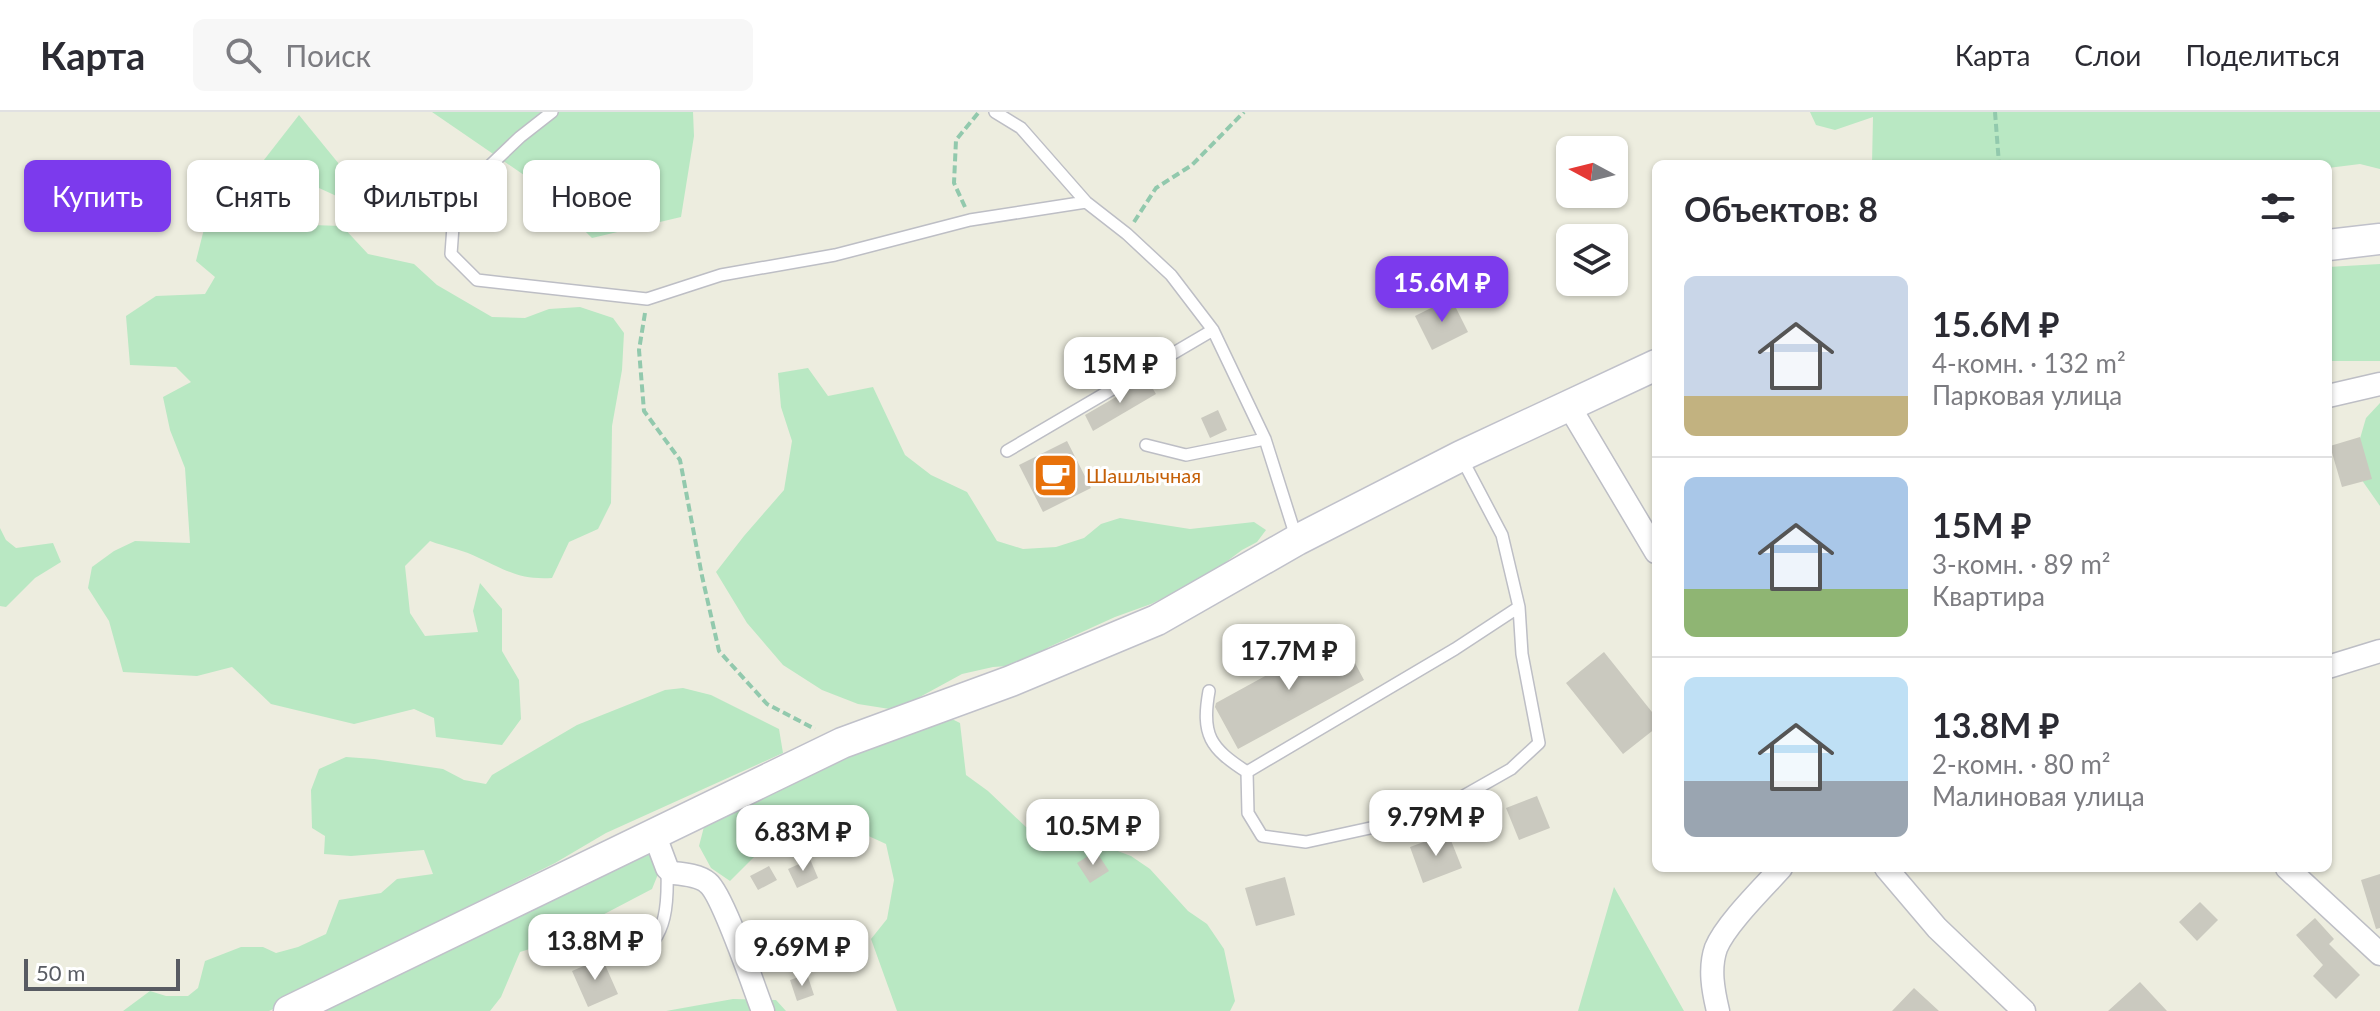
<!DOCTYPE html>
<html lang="ru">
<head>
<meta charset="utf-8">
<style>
  :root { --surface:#fff; --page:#f7f7f7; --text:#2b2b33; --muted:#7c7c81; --line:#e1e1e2; --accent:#7c3aed }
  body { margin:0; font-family:Lato,sans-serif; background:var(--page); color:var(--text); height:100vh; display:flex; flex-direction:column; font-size:30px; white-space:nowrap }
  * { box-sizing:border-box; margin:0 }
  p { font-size:26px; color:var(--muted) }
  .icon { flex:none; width:44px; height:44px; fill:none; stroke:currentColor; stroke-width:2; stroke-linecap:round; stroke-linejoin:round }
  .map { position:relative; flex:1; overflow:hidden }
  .panel { position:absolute; left:1652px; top:48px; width:680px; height:712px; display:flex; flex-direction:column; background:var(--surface); border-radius:12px; box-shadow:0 2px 6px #0004 }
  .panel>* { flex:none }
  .guide { position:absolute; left:24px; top:48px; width:760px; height:72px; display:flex; gap:16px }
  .needle { width:52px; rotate:277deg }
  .fabs { position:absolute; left:1556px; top:24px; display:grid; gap:16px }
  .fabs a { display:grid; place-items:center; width:72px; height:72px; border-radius:12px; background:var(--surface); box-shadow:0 2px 6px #0004; font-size:40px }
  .scale { position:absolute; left:24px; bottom:20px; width:156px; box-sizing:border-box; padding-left:8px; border:4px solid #585b62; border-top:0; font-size:22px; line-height:28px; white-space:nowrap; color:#585b62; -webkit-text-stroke:6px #fff; paint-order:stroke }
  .price { position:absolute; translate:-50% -68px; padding:0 18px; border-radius:16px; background:#fff; color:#222; font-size:26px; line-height:52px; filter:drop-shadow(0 2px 4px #0008) }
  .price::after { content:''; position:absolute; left:50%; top:48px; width:24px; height:18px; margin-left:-12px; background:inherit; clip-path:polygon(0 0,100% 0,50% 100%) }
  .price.on { background:var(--accent); color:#fff }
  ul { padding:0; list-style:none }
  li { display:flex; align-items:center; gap:24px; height:200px; padding:0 32px }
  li+li { border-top:2px solid var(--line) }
  li span { display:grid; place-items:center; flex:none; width:224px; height:160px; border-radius:12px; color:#555 }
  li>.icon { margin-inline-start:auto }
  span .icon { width:96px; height:96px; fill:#fffc; stroke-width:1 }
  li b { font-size:34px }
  h2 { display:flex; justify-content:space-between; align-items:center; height:96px; padding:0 32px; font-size:34px }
  .tag { padding:0 28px; border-radius:12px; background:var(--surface); box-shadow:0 2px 6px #0004; font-size:28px; line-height:72px }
  .tag.on { background:var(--accent); color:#fff }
  header { display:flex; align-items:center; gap:48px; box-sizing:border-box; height:112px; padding:0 40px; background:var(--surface); border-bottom:2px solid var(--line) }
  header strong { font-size:38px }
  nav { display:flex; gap:44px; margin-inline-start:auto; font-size:28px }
  .search { width:560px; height:72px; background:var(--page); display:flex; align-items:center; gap:20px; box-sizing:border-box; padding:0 28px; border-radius:12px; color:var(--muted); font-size:30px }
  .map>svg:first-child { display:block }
</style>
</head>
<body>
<header>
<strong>Карта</strong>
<div class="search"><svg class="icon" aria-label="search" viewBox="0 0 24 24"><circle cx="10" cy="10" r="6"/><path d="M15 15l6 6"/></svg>Поиск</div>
<nav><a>Карта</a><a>Слои</a><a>Поделиться</a></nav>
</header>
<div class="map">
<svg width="2380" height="899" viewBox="0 0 2380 899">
  <rect width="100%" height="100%" fill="#ededdf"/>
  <!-- green -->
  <path fill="#b9e8c3" d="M432 0H693L694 24 681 105 592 126 537 72Z
    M1810 0H2380V57L2360 52 2328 56V52H1872L1873 5 1835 18 1816 13Z
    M299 3 348 63 365 97 308 71 292 98 312 113 342 114 368 142 414 152 437 173 492 205 525 206 549 197 580 195 613 206 624 221 622 258 612 314 611 391 598 417 569 430 552 466C521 468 507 459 479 446 464 438 446 435 430 429L405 454 410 501 425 524 478 520 473 499 480 471 502 497V539L519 568 521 607 502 633 436 625 434 606 414 597 354 612 271 592 232 555 197 564 123 560 109 509 88 476 92 455 114 439 135 429 190 431 185 356 170 318 163 285 191 270 176 255 130 253 126 204 156 184 205 182 215 165 196 149 204 117 242 76Z
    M2380 152V249H2328V155Z
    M808 256 828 284 873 275 905 343 931 363 967 380 997 429 1023 437 1056 435 1084 426 1101 412 1120 406 1190 417 1254 410 1266 418 1257 430 1242 438 1206 465 1151 492 1115 505 1049 535 1020 553 993 555 962 562 896 598 858 592 822 578 783 553 747 511 716 460 744 424 784 378 792 329 781 295 778 261Z
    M2380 291V394L2359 364V330L2366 306Z
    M0 416 6 428 16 436 53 431 61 450 35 466 6 495 0 494Z
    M683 576 711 583 779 617 783 641 606 721 555 751 387 835 319 875 269 899H123L150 879 166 884H188L198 876 205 849 241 835H263L276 841 298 835 326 822 339 788 381 781 397 767 433 762 424 738 351 744 324 742 325 724 312 716 311 678 319 657 346 645 374 647 443 657 464 668 486 672 492 663 577 613 665 578Z
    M946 604 960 611 966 663 988 679 1026 715 1078 724 1131 744 1150 757 1188 799 1207 812 1224 837 1235 889 1230 899H897L871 827 887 807 894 768 886 732 838 710 779 720 730 769 711 756 699 734 706 707 752 684Z
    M648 738 665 745 652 777 549 831 520 840 501 885 490 899H320L500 809 585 774 626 745Z
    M1614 775 1684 899H1578Z
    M733 887 776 888 786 899H666Z"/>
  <!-- building -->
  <path fill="#cac9bf" d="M1451 186 1468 220 1432 238 1415 204Z
    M1147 267 1156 282 1093 319 1085 303Z
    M1218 298 1227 318 1210 326 1201 306Z
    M2360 325 2372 367 2342 375 2330 334Z
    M1067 329 1091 376 1043 400 1019 353Z
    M1340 523 1364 568 1238 637 1215 595 1216 591Z
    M1604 540 1656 605V616L1623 642 1566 571Z
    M1537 684 1550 716 1519 728 1506 696Z
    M1448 721 1462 756 1423 771 1410 735Z
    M1096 739 1109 759 1090 771 1077 751Z
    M810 747 818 766 797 776 788 757Z
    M769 754 777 768 758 778 750 764Z
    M2380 762V816L2376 817 2361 768Z
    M1285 765 1295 803 1256 814 1245 776Z
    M2200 790 2218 808 2197 829 2179 810Z
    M2315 806 2334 827 2329 832 2360 863 2336 887 2313 864 2323 853 2296 823Z
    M602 846 618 882 588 895 572 859Z
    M807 862 814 883 797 889 790 868Z
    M2140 870 2167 899H2108Z
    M1914 876 1939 899H1892Z"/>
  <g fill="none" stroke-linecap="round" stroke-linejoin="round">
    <defs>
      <path id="service" d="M552 0 520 25 455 87 451 142 477 168 647 187 721 163 835 143 970 108 1086 90
        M995 0 1021 16 1086 90 1127 122 1171 163 1213 218 1265 327 1297 428
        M1146 333 1186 343 1265 327
        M1007 339 1213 218
        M1209 579C1201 623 1210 636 1247 660L1248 701 1262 724 1306 730 1430 703 1511 657 1539 631 1522 542 1519 495 1502 423 1461 345
        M1247 660 1455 537 1519 495
        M637 844C668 826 668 788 667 757"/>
      <path id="minor" d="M2328 284 2380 272
        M1569 294 1656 440
        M2328 555 2380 539
        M655 724 667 756 672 761C683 762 699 763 708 771 723 783 754 876 763 899
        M1886 756 1937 816 2024 899
        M2287 756 2380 842
        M1718 899C1713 878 1709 856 1716 836 1726 812 1763 776 1781 756"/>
      <path id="secondary" d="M2328 133 2380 127
        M289 899 842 631 1011 569 1157 508 1297 428 1461 344 1656 253"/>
    </defs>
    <!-- service casing -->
    <use href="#service" stroke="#bdbec5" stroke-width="14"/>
    <!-- minor casing -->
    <use href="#minor" stroke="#bdbec5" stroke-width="25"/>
    <!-- secondary casing -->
    <use href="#secondary" stroke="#c0c1ca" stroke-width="33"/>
    <!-- path -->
    <path stroke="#92c9ad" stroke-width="4" stroke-dasharray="8 4" stroke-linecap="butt" d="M1995 0 1999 52
      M965 95 954 71 956 28 979 0
      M1134 110 1156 76 1192 53 1244 0
      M645 201 639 238 644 299 680 348 702 464 719 539 767 592 815 617"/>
    <!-- service -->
    <use href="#service" stroke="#fff" stroke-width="11"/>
    <!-- minor -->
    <use href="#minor" stroke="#fff" stroke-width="22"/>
    <!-- secondary -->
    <use href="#secondary" stroke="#fff" stroke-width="30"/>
  </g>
  <!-- icons -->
  <defs>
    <symbol id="cafe-square" viewBox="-11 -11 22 22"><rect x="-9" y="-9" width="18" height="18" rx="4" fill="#e8710a" stroke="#fff"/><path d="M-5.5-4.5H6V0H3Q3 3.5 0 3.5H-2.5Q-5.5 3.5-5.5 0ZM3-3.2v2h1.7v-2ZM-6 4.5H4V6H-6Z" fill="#fff"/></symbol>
  </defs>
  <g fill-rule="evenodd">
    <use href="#cafe-square" x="1030" y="338" width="51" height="51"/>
  </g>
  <g text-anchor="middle" stroke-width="6" stroke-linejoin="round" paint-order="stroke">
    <!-- food labels -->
    <g font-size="20" fill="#c56008" stroke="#fff" text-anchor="start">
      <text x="1086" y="371">Шашлычная</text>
    </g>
  </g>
</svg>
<div class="fabs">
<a><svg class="needle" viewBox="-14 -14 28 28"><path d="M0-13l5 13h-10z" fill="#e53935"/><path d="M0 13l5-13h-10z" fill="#7c7c81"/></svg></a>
<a><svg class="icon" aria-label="layers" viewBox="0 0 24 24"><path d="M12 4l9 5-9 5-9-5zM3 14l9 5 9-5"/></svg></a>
</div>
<div class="scale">50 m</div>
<b class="price on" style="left:1442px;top:212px">15.6M ₽</b>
<b class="price" style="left:1120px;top:293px">15M ₽</b>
<b class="price" style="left:1289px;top:580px">17.7M ₽</b>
<b class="price" style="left:1436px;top:746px">9.79M ₽</b>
<b class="price" style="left:1093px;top:755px">10.5M ₽</b>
<b class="price" style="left:803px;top:761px">6.83M ₽</b>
<b class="price" style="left:595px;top:870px">13.8M ₽</b>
<b class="price" style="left:802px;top:876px">9.69M ₽</b>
<div class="guide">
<a class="tag on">Купить</a>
<a class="tag">Снять</a>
<a class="tag">Фильтры</a>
<a class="tag">Новое</a>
</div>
<section class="panel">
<h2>Объектов: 8<svg class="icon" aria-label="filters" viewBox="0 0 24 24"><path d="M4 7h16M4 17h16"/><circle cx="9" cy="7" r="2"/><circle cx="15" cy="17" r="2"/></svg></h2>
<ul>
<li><span style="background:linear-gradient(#c9d6e8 75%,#c2b280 0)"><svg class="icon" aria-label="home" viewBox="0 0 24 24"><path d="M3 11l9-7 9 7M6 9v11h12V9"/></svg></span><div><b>15.6M ₽</b><p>4-комн. · 132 m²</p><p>Парковая улица</p></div></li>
<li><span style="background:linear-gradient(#a9c7e8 70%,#8fb573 0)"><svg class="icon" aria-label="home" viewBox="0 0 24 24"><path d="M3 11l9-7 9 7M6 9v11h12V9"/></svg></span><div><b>15M ₽</b><p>3-комн. · 89 m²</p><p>Квартира</p></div></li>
<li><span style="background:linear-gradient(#bfe0f5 65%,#9aa5b1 0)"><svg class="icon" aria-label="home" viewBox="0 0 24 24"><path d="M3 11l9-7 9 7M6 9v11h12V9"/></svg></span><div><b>13.8M ₽</b><p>2-комн. · 80 m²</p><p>Малиновая улица</p></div></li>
</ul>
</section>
</div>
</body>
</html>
